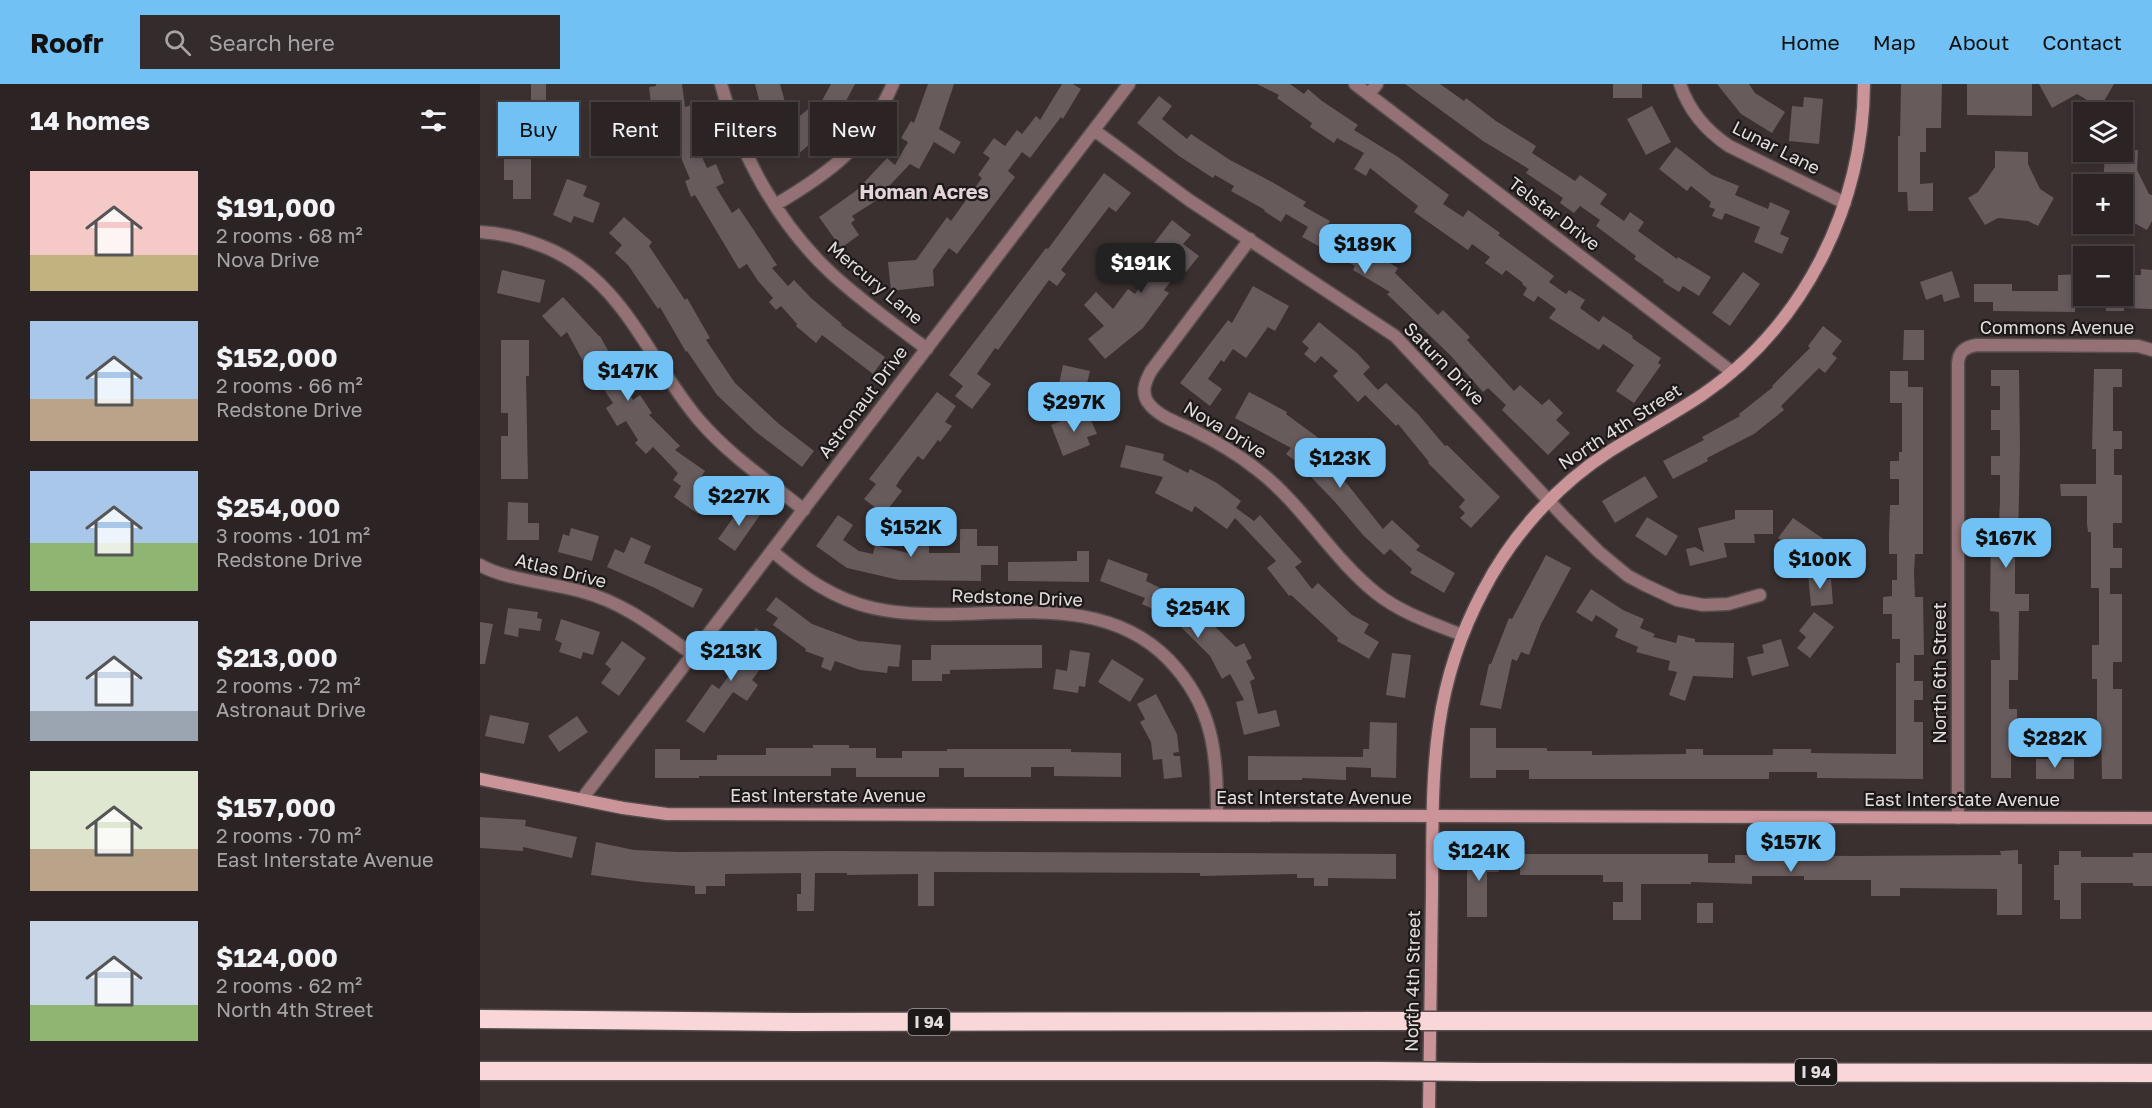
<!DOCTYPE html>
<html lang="en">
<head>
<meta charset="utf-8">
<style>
  :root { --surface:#2c2424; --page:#342c2c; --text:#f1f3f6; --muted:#a6a4a6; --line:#484141; --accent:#72c1f5 }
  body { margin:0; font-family:"Golos Text",sans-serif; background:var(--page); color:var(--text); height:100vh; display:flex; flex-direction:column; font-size:22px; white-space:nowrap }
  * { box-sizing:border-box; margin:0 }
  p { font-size:20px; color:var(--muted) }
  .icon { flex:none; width:33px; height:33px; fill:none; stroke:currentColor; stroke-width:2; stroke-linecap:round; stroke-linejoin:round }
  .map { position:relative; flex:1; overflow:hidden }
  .panel { display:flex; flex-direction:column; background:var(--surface); width:480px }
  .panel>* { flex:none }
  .top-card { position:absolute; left:18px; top:18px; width:570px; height:54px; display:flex; gap:12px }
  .fabs { position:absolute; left:1593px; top:18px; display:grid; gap:12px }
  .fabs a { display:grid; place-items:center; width:60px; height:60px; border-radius:0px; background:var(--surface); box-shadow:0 3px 9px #0003,0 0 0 2px var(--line); font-size:30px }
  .price { position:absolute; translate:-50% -51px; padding:0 14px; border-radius:12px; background:var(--accent); color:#111; font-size:20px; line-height:39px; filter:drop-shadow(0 2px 3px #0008) }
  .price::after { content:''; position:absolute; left:50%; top:36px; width:18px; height:14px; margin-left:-9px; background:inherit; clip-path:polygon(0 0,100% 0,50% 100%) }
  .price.current { background:#222; color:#fff }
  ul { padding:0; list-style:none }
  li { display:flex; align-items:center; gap:18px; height:150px; padding:0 30px }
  li span { display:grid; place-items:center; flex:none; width:168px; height:120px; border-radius:0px; color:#555 }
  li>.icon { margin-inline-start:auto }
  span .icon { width:72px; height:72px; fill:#fffc; stroke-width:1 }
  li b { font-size:26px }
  h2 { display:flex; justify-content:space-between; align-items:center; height:72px; padding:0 30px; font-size:26px }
  .chip { padding:0 21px; border-radius:0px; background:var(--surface); box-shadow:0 3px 9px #0003,0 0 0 2px var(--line); font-size:21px; line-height:54px }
  .chip.current { background:var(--accent); color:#111 }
  header { display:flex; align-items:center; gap:36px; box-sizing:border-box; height:84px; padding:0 30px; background:var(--accent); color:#111 }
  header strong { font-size:28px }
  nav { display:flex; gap:33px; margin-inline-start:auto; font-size:21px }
  .search { width:420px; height:54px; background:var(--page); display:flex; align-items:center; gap:15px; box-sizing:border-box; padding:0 21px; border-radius:0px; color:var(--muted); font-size:22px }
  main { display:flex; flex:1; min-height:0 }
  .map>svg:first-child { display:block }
</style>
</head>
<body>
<header>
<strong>Roofr</strong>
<div class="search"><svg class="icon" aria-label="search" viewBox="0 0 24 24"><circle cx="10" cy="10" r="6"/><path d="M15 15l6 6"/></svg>Search here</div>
<nav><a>Home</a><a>Map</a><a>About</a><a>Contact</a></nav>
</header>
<main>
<section class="panel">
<h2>14 homes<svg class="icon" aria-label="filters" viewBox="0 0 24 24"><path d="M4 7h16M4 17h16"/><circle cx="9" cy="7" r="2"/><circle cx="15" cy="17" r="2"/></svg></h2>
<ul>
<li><span style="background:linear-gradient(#f6c9c9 70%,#c2b280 0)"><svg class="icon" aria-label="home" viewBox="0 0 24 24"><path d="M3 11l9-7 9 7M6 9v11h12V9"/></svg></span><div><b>$191,000</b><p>2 rooms · 68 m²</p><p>Nova Drive</p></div></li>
<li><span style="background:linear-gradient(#a9c7e8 65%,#b9a48a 0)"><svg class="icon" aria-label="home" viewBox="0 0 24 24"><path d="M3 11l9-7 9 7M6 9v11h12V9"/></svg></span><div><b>$152,000</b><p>2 rooms · 66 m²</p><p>Redstone Drive</p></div></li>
<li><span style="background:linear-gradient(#a9c7e8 60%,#8fb573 0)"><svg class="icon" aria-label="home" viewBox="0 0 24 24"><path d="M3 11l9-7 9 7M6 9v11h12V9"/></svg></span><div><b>$254,000</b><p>3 rooms · 101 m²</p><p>Redstone Drive</p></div></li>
<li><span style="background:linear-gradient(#c9d6e8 75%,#9aa5b1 0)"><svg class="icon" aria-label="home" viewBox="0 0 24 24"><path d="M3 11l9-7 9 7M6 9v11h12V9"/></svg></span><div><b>$213,000</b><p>2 rooms · 72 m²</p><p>Astronaut Drive</p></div></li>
<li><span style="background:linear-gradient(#dfe7d0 65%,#b9a48a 0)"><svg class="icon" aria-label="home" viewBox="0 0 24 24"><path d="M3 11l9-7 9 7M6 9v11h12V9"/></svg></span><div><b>$157,000</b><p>2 rooms · 70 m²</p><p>East Interstate Avenue</p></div></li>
<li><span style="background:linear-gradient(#c9d6e8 70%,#8fb573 0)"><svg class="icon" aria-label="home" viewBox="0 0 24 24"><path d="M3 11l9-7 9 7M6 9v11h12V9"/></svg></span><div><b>$124,000</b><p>2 rooms · 62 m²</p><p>North 4th Street</p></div></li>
</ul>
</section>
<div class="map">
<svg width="1672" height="1024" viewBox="0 0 1672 1024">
  <rect width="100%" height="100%" fill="#3a3030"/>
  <!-- building -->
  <path fill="#675b5c" d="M51 0H66V44H53V53H24L25 33H34V16H51Z
    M176 0H202L205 23 215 20 224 58 216 60 227 84 236 80 244 99 236 103 252 129 259 124 297 181 292 184 308 202 314 196 331 214 362 240 361 241 405 273 393 290 342 251 336 259 316 242 317 240 301 222 296 226 289 218 293 214 278 197 267 180 259 185 215 111 211 113 205 97 210 95 202 76 188 17 171 19 169 3 176 2Z
    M275 0H300L305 18 281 24Z
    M351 0H375L355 38 316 72 290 42 307 27 310 40 333 21 337 26Z
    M448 0H474L459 45 481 58 474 70 454 58 439 85 430 80 394 118 372 132 375 136 371 139 379 151 361 164 339 133 377 106 407 74 415 81 428 58 421 54 431 37 434 39Z
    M582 0H593L601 5 583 35 581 33 550 74 542 68 528 87 535 93 477 170 469 164 453 186 454 202 411 207 408 178 436 176 467 133 471 137 502 94 498 91 510 74 503 69 514 54 525 62 537 46 542 50 556 32 560 36Z
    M777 0H810L824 10 828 5 842 17 878 41 874 46 918 73 969 111 963 120 983 133 988 126 1020 149 1018 151 1074 192 1069 198 1086 210 1089 206 1105 216 1100 224 1119 238 1123 232 1153 252 1152 254 1181 274 1178 279 1181 281 1154 319 1136 307 1154 281 1123 260 1119 266 1069 234 1076 225 1058 212 1054 218 1043 211 1047 204 1042 200 1043 199 1026 186 1022 191 1005 179 1010 173 992 160 988 166 934 128 938 122 890 84 886 92 874 85 884 69 857 54 854 59 830 43 832 39 797 14 799 11Z
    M925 0H960L984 17 986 14 1016 37 1056 62 1052 69 1095 97 1100 91 1127 110 1120 120 1144 137 1150 128 1164 138 1158 147 1197 175 1198 173 1231 193 1219 212 1203 202 1199 208 1183 198 1184 196 1154 175 1156 172 1116 142 1120 136 1100 122 1094 129 1080 119 1083 114 1046 89 1049 85 1003 57Z
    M1133 0H1162V14H1133Z
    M1237 0H1269L1275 9 1305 28 1292 49 1261 30Z
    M1421 0H1462L1461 44H1446V68H1440V100L1453 99V127H1428L1427 108H1418V52H1420Z
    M1487 0H1552V32L1487 31Z
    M1559 0H1634L1620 24 1597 10 1572 24Z
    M679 12 692 22 682 35 707 55 711 50 750 76 792 98 826 118 823 122 850 137 846 144 885 165 886 164 918 184 915 189 958 231 963 226 990 253 987 256 1034 307 1040 301 1062 321 1069 315 1083 329 1076 336 1090 349 1068 371 1022 326 1026 321 1008 304 1003 308 971 272 907 210 910 208 873 186 875 182 822 153 828 143 806 130 801 138 784 127 785 126 751 107 754 102 735 91 733 94 699 72 657 39Z
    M1324 13 1343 15 1339 60 1309 57 1312 22 1323 23Z
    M1172 22 1191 58 1166 71 1147 35Z
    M1196 63 1232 91 1259 102 1255 111 1288 125 1290 118 1310 127 1300 150 1309 154 1302 170 1274 158 1280 143 1245 129 1242 136 1232 132 1235 125 1229 123 1231 118 1211 102 1207 107 1179 85Z
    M1642 66H1658L1657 86 1669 110 1672 111V137L1667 146 1656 140 1642 139V100H1616L1624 87 1625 68H1642Z
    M1515 67 1548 68V80L1560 105 1574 114 1558 142 1548 137 1518 134 1505 141 1488 114 1498 108 1515 83Z
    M24 75H51V115H33V96H24Z
    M624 89 651 109 636 128 629 123 581 186 586 190 577 202 569 196 518 266 515 264 497 290 511 300 492 325 475 312 483 302 469 291 566 164 568 165Z
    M87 95 107 102 103 112 120 119 113 139 94 132 91 139 73 131Z
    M144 133 172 158 169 162 205 216 207 214 230 254 226 256 255 299 299 340 334 367 322 383 276 348 237 311 207 267 206 268 180 223 178 225 148 181 135 169 142 161 129 149Z
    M692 136 711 151 703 160 719 172 706 188 701 184 684 206 689 209 663 244 625 275 608 255 624 242 604 221 616 208 633 225 648 205 655 210 685 171 672 162Z
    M1661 185 1672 186V225L1644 224V227H1626V212H1642V191H1661Z
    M22 186 65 196 60 219 17 209Z
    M1472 187 1480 213 1464 218 1462 210 1446 216 1440 198Z
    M1263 188 1280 200 1250 242 1232 229Z
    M1604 190V219H1595V228L1513 227V218H1494V200H1532V207H1578V191Z
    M773 202 809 222 795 247 788 243 766 274 753 265 744 278 741 276 728 295 742 305 730 322 700 299 748 236 752 239Z
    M83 213 119 252H120L141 290 137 292 153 316 160 311 172 329 169 331 200 362 195 366 225 387 216 400 232 411 218 430 194 413 201 402 193 396 198 389 173 363 166 370 155 359 158 356 146 337 137 342 126 324 133 319 121 301 117 303 87 248 81 253 62 232Z
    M839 238 877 269 890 283 883 290 898 306 906 299 938 330 965 362 967 361 1020 413 991 444 980 434 985 429 979 423 985 416 948 379 949 378 918 340 916 342 885 311 878 318 853 292 858 287 841 272 835 279 824 270 829 264 822 258Z
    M1343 242 1362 257 1352 270 1357 274 1345 289 1339 284 1301 322 1304 326 1274 350 1227 374 1228 377 1193 395 1183 377 1224 356 1222 353 1260 332 1259 330 1293 303 1292 302 1330 264 1328 262Z
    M1424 246H1444V276H1423Z
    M21 256H49V292H46L48 395H21V352H28V329H21Z
    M583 281 610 287 602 320 576 314Z
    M1614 285H1642V303H1633V347H1642V365H1634V391H1642V439H1633V464H1642V484H1630V510H1642V578H1633V605H1642V695H1622L1621 645H1617V595H1612V561H1619V504H1611V448H1608L1607 440V412H1581L1580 400H1616V365H1612Z
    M1511 286H1539L1540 366 1538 457H1535V510H1549V527H1539L1538 596H1529V625H1537V642H1531V694H1511V576H1520L1519 528 1510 527 1511 440H1519L1520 417V391H1511V372H1520V346H1511V326H1520V302H1511Z
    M1410 287H1428V303H1443V470H1435L1434 489 1435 513H1443L1444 571H1434V597H1443V616H1434V638H1443V695L1337 694V688H1289V695H1049V686H1016V694H990V644H1016V664H1067V667H1112V671L1206 670V665H1223V671H1293V665H1331V669L1416 670V579H1420V555H1412V530H1403V513L1412 512V496H1417V470H1409V452L1410 421H1419V395H1410V377H1419V368H1422V319H1410Z
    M457 308 476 322 465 338 472 342 460 358 458 356 443 376 438 372 421 394 416 402 422 407 404 430 384 415 396 400 389 395Z
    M769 308 807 328 806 330 844 358 836 369 868 401 903 445 912 436 940 462 936 466 975 489 964 509 930 489 932 485 910 465 904 471 883 451 855 418 831 393 834 391 806 370 811 364 755 334Z
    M607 327 617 350 607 353 610 361 583 372 571 341Z
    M646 361 684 370 683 376 708 389 710 385 737 399 761 417 756 424 774 437 780 431 822 478 815 483 832 505 838 499 872 531 889 540 884 549 899 558 889 575 857 557 858 554 811 511 809 512 787 484 796 477 755 434 747 445 715 422 712 428 675 409 683 393 640 383Z
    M1165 392 1178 413 1135 439 1122 417Z
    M28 418 48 419V439H59V456H27Z
    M263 420 280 431 255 467 238 455Z
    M1255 426H1293V450H1274L1275 459H1244L1247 473 1210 482 1206 465 1215 463 1224 468 1218 444 1255 435Z
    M358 431 373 441 363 456 379 467 393 470 395 461 432 470V460H449V469H480V445H497V462H518V481H501V497L419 496 367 484 336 462Z
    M1167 433 1198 452 1186 472 1155 452Z
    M1313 434 1345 456 1330 477 1298 454Z
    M91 444 119 452 112 477 78 468 83 450 89 452Z
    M151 453 171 462 164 479 223 505 213 524 175 504 127 483 135 465 144 469Z
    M597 467H609V498L528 497V478L597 477Z
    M1066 471 1091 484 1061 540 1049 571 1041 568 1037 577 1032 575 1021 625 1000 621 1009 580H1011L1029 534 1032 535Z
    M628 475 668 490 666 497 712 520 756 563 764 559 772 574 766 577 775 595 770 597 778 630 796 626 800 642 764 651 756 618 764 616 750 590 742 595 730 572 693 535 662 520 665 514 620 497Z
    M1343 488 1344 496 1351 495 1353 520 1331 522 1328 489Z
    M1111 505 1143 526 1164 535 1160 544 1175 550 1173 553 1196 559 1198 551 1215 555V558L1254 559 1253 594 1213 592 1205 617 1189 611 1197 588 1188 586 1190 577 1156 568 1158 563 1135 553 1138 545 1116 531 1112 538 1096 528Z
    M296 513 332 540 378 557 421 561 419 583 408 582 407 589 380 586 355 577 351 587 341 583 344 574 325 567 326 565 293 541 298 534 286 526Z
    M28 524 58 528 57 534 62 535 60 547 39 544 38 553 24 550Z
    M1334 528 1354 543 1330 574 1317 564 1326 553 1319 547Z
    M81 535 120 548 113 571 103 568 101 575 79 568 82 559 75 556Z
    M0 538 13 540 5 580H0Z
    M276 544 289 553 274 574 283 581 272 596 278 601 267 617 253 608 224 649 206 637 232 600 239 605 254 585 247 580Z
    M1301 555 1309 582 1272 592 1267 573 1284 569 1282 561Z
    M142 557 166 574 139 612 121 599 131 585 125 580Z
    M451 561H562V584L470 586V590H462V597H432V576H451Z
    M590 566 610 569 605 603 599 602 598 609 573 605 576 585 587 587Z
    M912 569 931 571 925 614 906 611Z
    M632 575 664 595 650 618 618 598Z
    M676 610 697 650 699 668 693 669 694 672H700L702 693 684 695 682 675 673 676 671 658 660 638 665 635 657 620Z
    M10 631 49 639 44 660 5 652Z
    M97 632 108 648 79 668 68 652Z
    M890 638 917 639 916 694 891 693V684L866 683V696L822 694V696H768V672L883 673V665H889Z
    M333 661H369V664H396V674H422V667H467V665H591V668L641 669V693L574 692V683H551V693H484V684H459V693H376V684H351V692H219V694H175V665H200V676H237V671H286V664H333Z
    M1556 675H1594V695H1556Z
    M0 733 46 736 45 742 97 753 92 774 43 763V767L0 764Z
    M116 758 154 766 198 768 357 767 916 770V795L848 794V802H834V794H817V790L720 792V789L454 788V822H438V790L367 791V789H335L334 827H317V810H321V789L245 790V802H226V810H215V802L163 798 111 791Z
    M1538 766V780H1542V831H1517V805L1420 804V812H1391V796H1324V792H1272V800L1211 798V800H1161V836H1133V818H1143V798H1123V791H1040V770H1228V779H1255V771L1372 772 1521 771 1520 767Z
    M1579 767H1601V773H1653V769H1672V802H1653V799H1601V835H1580V816H1574V781H1579Z
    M987 770H1019V788H1007V833H987Z
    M1217 819H1233V839H1217Z"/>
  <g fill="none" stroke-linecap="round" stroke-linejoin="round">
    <defs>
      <path id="street" d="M241 0C260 70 297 138 350 188 380 216 414 240 447 265
        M875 0 1252 288
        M1200 0C1209 27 1225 46 1249 62L1365 119
        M889 10 897 0
        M614 46 709 116 915 252 1084 433 1119 468 1148 492 1165 501 1197 516 1223 521 1248 520 1280 511
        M295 121C353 87 385 63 413 0
        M0 148C22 149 42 154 62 162 143 193 167 275 219 336 249 371 288 397 324 426
        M770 155 671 287C665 298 660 310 670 321 680 333 699 339 713 346 735 357 756 369 775 384 822 419 850 472 896 509 921 529 952 539 982 551
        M292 467C323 493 353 515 393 524 490 546 611 496 689 576 734 623 737 670 737 731
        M0 481C25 496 73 499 103 508 145 519 178 546 212 570
        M102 715 649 0
        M1478 734V279C1479 267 1485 263 1497 261L1658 262 1672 266"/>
      <path id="secondary" d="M0 695 143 724 187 730 1672 734
        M949 1024C950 952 951 881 952 809 953 697 948 610 1003 507 1032 451 1077 401 1130 367 1160 348 1192 331 1222 311 1324 241 1383 123 1384 0"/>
      <path id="highway" d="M0 935 315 938 899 937
        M1007 937H1672
        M0 987H898
        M1000 988 1672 989"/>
    </defs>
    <!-- street casing -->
    <use href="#street" stroke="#554c4c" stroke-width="15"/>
    <!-- secondary casing -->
    <use href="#secondary" stroke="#554c4c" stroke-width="15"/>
    <!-- highway casing -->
    <use href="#highway" stroke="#554c4c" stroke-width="21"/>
    <!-- street -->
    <use href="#street" stroke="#937174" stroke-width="12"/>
    <!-- secondary -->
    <use href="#secondary" stroke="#ca9499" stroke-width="12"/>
    <!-- highway -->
    <use href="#highway" stroke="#f9d7d9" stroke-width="18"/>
    <defs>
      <path id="highway-bridge" d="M899 937H1007
        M898 987 1000 988"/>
    </defs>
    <!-- highway-bridge casing -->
    <use href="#highway-bridge" stroke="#554c4c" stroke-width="21" stroke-linecap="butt"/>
    <!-- highway-bridge -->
    <use href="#highway-bridge" stroke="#f9d7d9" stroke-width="18"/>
  </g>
  <g text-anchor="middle" stroke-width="4.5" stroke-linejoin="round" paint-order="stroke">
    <!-- shield labels -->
    <g fill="#1e1919" stroke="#a8a2a2" stroke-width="1.5">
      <rect x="428" y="925" width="42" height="26" rx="4.5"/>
      <rect x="1315" y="975" width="42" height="26" rx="4.5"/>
    </g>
    <g font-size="16" font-weight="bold" fill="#e3dddd">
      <text x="449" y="944">I 94</text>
      <text x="1336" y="994">I 94</text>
    </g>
    <!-- street labels -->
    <g font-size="18" fill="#e3dddd" stroke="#1e1919">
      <text transform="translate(1296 64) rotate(27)" y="6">Lunar Lane</text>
      <text transform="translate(1074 130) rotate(37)" y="6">Telstar Drive</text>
      <text transform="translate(395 199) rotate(40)" y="6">Mercury Lane</text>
      <text x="1577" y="250">Commons Avenue</text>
      <text transform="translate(964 280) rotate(46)" y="6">Saturn Drive</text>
      <text transform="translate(383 318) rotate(-53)" y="6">Astronaut Drive</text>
      <text transform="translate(1140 343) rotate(-33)" y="6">North 4th Street</text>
      <text transform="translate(745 346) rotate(31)" y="6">Nova Drive</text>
      <text transform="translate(81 487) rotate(14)" y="6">Atlas Drive</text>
      <text transform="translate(537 514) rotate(2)" y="6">Redstone Drive</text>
      <text transform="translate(1460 589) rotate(-90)" y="6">North 6th Street</text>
      <text x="348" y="718">East Interstate Avenue</text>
      <text x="834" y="720">East Interstate Avenue</text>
      <text x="1482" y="722">East Interstate Avenue</text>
      <text transform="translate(933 897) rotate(-89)" y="6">North 4th Street</text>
    </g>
    <!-- neighbourhood labels -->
    <g font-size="20" font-weight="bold" fill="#e3d5d6" stroke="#1e1919">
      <text x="444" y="115">Homan Acres</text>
    </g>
  </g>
</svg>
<div class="fabs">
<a><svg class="icon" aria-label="layers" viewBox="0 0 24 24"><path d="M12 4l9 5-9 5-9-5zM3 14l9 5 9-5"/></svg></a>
<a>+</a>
<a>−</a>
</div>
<b class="price" style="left:885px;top:191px">$189K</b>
<b class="price current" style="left:661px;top:210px">$191K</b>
<b class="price" style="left:148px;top:318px">$147K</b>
<b class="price" style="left:594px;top:349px">$297K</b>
<b class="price" style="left:860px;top:405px">$123K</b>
<b class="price" style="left:259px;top:443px">$227K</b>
<b class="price" style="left:431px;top:474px">$152K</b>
<b class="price" style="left:1526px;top:485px">$167K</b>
<b class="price" style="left:1340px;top:506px">$100K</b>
<b class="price" style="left:718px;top:555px">$254K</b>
<b class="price" style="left:251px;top:598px">$213K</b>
<b class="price" style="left:1575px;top:685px">$282K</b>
<b class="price" style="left:1311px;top:789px">$157K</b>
<b class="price" style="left:999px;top:798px">$124K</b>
<div class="top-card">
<a class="chip current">Buy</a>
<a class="chip">Rent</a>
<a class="chip">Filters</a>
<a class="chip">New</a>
</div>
</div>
</main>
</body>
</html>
